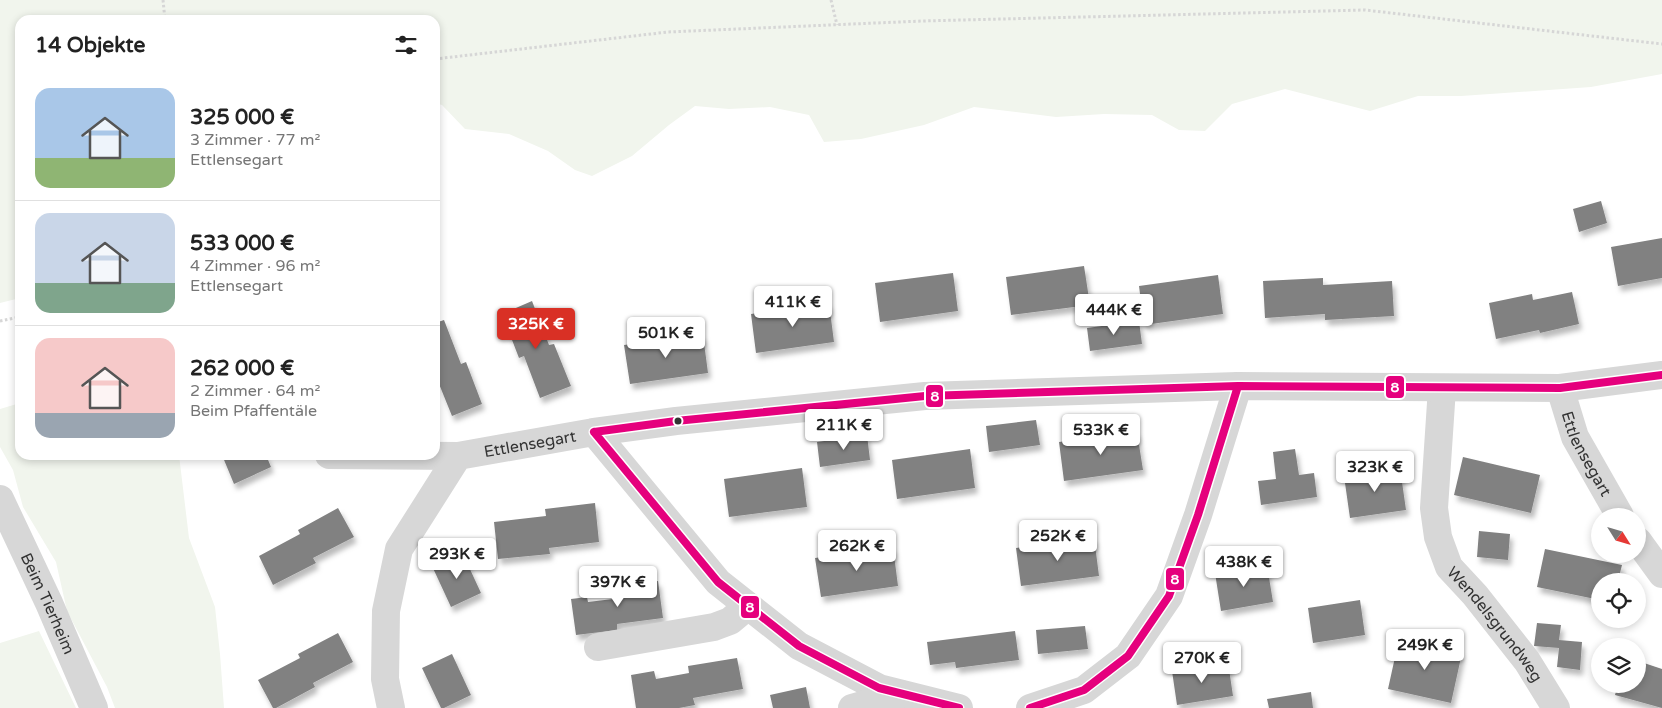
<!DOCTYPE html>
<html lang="de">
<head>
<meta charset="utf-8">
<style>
  :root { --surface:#fff; --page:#f6f6f6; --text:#222; --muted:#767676; --line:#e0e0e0; --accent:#d93025 }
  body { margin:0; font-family:"Varela Round",sans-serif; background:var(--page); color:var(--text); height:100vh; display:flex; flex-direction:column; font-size:19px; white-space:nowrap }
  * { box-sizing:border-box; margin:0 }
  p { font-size:16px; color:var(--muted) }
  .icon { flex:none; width:28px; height:28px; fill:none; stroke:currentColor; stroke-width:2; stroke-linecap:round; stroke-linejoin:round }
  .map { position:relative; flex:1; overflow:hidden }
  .panel { position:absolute; left:15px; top:15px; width:425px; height:445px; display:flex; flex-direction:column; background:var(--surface); border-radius:15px; box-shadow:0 2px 8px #0003 }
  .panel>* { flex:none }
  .needle { width:32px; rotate:127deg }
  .buttons { position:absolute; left:1591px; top:508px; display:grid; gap:10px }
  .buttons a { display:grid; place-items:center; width:55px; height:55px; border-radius:50%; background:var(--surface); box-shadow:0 2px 8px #0003; font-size:25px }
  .price { position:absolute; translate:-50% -42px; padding:0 11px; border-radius:5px; background:#fff; color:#222; font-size:16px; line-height:32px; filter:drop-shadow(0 1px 2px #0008) }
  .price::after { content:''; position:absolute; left:50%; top:30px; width:15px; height:11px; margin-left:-8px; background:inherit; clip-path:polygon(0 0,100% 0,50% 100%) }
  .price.active { background:var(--accent); color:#fff }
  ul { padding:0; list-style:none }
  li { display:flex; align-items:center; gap:15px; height:125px; padding:0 20px }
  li+li { border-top:1px solid var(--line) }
  li span { display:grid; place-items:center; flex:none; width:140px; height:100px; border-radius:15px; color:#555 }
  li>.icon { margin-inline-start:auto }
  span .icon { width:60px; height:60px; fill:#fffc; stroke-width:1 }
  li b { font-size:21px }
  h2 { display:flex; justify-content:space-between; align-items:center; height:60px; padding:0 20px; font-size:21px }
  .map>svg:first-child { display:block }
</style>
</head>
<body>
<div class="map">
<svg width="1662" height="708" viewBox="0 0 1662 708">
  <defs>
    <filter id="shadow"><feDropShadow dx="3" dy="5.5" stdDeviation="2.5" flood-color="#0004"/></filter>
  </defs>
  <rect width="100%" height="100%" fill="#fff"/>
  <!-- green -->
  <path fill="#f1f5ed" d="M0 0H1662V74L1591 87 1461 96H1418L1370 111 1285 89 1232 104 1205 131 1179 130 1152 115 1104 114 1056 117 974 107 924 125 861 139 824 142 809 115 770 107 729 109 695 106 669 125 632 156 592 176 575 170 548 151 509 134 465 129 442 105 435 103V20H20V298L0 303Z
    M20 403V455H179L189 538 215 607 220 654 224 708H115L107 687 67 611 56 562 23 507 13 470 0 447V409Z
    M39 631 76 708H0V643Z"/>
  <!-- building -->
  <path fill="#818181" filter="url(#shadow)" d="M1601 201 1607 223 1579 232 1573 209Z
    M1662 238V278L1618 286 1611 247Z
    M1084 266 1090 305 1011 315 1006 277Z
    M953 273 958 311 880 322 875 283Z
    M1218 275 1223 314 1144 325 1139 286Z
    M1323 278V285L1392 281 1394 316 1325 320V314L1265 318 1263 281Z
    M1572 292 1579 324 1540 333 1539 330 1496 339 1489 303 1532 294 1533 300Z
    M532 301 549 345 554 344 571 386 540 398 524 356 519 358 502 314Z
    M829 303 834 342 756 353 751 314Z
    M444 320 461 364 466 362 482 404 452 416 435 374V323Z
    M1139 321 1142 344 1090 351 1087 328Z
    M703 335 708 373 630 384 624 345Z
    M1036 420 1040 445 989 452 986 426Z
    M1137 432 1143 470 1064 481 1059 442Z
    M867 435 870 460 820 467 817 442Z
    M970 449 975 488 897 499 892 460Z
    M1295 449 1299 475 1314 473 1317 497 1261 505 1258 481 1276 479 1273 452Z
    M222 455H266L271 467 234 484Z
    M1463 457 1540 475 1531 513 1454 495Z
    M802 468 807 507 729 517 724 479Z
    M1400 468 1406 510 1350 518 1344 476Z
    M595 503 599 542 549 548 550 554 498 559 494 522 546 516 545 509Z
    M338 508 354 537 313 558 316 563 273 585 259 556 300 534 298 530Z
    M1479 531 1510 534 1508 560 1477 557Z
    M1094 537 1099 576 1021 586 1016 548Z
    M893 547 898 586 821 597 815 558Z
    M1545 549 1622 565 1618 581H1600V600L1537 587Z
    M462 552 481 593 451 607 432 566Z
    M1267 565 1273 602 1221 611 1215 573Z
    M658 581 663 618 617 624V630L576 635 571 599 587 597 588 602 613 599 612 587Z
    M1360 600 1365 635 1313 643 1308 608Z
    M1537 623 1561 625 1559 640 1582 642 1580 670 1557 667 1559 648 1534 646Z
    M1085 626 1088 649 1038 654 1036 630Z
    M1015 631 1019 660 956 668 955 662 930 665 927 642Z
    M338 633 353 662 313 683 315 687 276 708H273L258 680 300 658 298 654Z
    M1399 639 1462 653 1451 703 1388 689Z
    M452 654 471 695 444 708H441L422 668Z
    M737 658 743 689 693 698 695 705 679 708H636L631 675 654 671 656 679 689 673 688 666Z
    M1638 661 1662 669V708L1615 695 1618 684H1638Z
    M1228 662 1233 696 1177 705 1172 671Z
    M806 687 810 708H773L770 695Z
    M1311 692 1313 708H1269L1267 699Z"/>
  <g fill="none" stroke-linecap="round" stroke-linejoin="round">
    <!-- path -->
    <path stroke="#d6d6d6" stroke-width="3" stroke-dasharray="2.5 2.5" stroke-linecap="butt" d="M163 0 165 20
      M831 0 837 25
      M435 59 668 32 922 21 1365 10 1662 44
      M0 321 20 317"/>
    <!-- minor -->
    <g stroke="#d7d7d7" stroke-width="28">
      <path id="s1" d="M1442 388 1434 508 1438 537 1449 567 1475 595 1527 661 1556 708"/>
      <path id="s2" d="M1560 388 1575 437 1620 516"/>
      <path d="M594 432 718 582 799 646 879 688 959 708"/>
      <path d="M329 455 458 456"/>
      <path id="s3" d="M0 499 49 603 94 708"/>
      <path d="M1638 541 1662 574"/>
      <path d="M598 647 714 627 730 621 748 606"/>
      <path id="s4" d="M391 708 385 679 386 611 399 549 458 456 594 432 676 421 925 396 1238 386 1560 388 1662 375"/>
      <path d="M852 708 901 694"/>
      <path d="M1030 708 1084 690 1128 656 1169 596 1198 515 1238 386"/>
    </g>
    <defs>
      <path id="bus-1" d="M594 432 676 421 925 396 1238 386 1560 388 1662 375
        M594 432 718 582 799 646 879 688 959 708
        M1030 708 1084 690 1128 656 1169 596 1198 515 1238 386"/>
    </defs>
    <!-- bus-1 casing -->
    <use href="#bus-1" stroke="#fff" stroke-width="11"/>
    <!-- bus-1 -->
    <use href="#bus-1" stroke="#e5007d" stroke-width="8"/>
  </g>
  <!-- markers -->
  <circle fill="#333" stroke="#fff" stroke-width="2" cx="678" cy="421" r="4.5"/>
  <g text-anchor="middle" stroke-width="5" stroke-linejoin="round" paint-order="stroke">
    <!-- street labels -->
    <g font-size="16" fill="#333" stroke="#fff">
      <text dy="6" stroke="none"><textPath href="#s4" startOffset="344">Ettlensegart</textPath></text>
      <text dy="6" stroke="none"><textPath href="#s2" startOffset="71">Ettlensegart</textPath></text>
      <text dy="6" stroke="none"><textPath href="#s3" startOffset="115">Beim Tierheim</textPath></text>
      <text dy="6" stroke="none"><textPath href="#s1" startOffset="255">Wendelsgrundweg</textPath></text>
    </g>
  </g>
  <g stroke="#fff" stroke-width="2">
    <rect x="1385" y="375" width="20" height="24" rx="5" fill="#e5007d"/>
    <rect x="925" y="384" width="19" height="24" rx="5" fill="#e5007d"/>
    <rect x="1165" y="567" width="20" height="24" rx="5" fill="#e5007d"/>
    <rect x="740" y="595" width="20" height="24" rx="5" fill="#e5007d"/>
  </g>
  <g font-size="14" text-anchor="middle" font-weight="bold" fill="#fff">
    <text x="1395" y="392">8</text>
    <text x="935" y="401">8</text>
    <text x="1175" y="584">8</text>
    <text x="750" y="612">8</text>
  </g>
</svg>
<div class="buttons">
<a><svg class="needle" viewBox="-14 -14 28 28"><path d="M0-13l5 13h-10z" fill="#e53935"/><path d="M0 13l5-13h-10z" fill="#767676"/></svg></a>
<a><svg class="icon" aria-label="locate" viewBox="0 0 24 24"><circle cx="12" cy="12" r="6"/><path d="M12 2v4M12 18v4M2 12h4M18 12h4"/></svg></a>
<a><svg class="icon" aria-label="layers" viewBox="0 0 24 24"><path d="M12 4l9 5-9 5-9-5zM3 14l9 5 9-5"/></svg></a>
</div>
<b class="price" style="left:793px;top:328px">411K €</b>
<b class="price" style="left:1114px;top:336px">444K €</b>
<b class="price active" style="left:536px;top:350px">325K €</b>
<b class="price" style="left:666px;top:359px">501K €</b>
<b class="price" style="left:844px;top:451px">211K €</b>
<b class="price" style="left:1101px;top:456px">533K €</b>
<b class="price" style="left:1375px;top:493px">323K €</b>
<b class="price" style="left:1058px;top:562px">252K €</b>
<b class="price" style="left:857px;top:572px">262K €</b>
<b class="price" style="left:457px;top:580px">293K €</b>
<b class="price" style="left:1244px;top:588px">438K €</b>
<b class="price" style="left:618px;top:608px">397K €</b>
<b class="price" style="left:1425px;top:671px">249K €</b>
<b class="price" style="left:1202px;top:684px">270K €</b>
<section class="panel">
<h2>14 Objekte<svg class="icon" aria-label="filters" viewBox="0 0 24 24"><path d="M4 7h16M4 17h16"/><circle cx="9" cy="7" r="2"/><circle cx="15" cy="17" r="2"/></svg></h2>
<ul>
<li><span style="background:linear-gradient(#a9c7e8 70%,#8fb573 0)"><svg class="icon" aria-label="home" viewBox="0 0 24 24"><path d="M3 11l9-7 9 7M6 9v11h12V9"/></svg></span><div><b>325 000 €</b><p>3 Zimmer · 77 m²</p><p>Ettlensegart</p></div></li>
<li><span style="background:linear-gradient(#c9d6e8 70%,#7fa58c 0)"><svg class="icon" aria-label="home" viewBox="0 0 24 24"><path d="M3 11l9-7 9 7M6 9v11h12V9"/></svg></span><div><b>533 000 €</b><p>4 Zimmer · 96 m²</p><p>Ettlensegart</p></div></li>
<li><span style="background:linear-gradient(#f6c9c9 75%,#9aa5b1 0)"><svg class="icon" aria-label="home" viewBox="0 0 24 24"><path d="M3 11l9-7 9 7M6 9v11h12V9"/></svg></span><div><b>262 000 €</b><p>2 Zimmer · 64 m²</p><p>Beim Pfaffentäle</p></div></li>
</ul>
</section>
</div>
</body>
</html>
